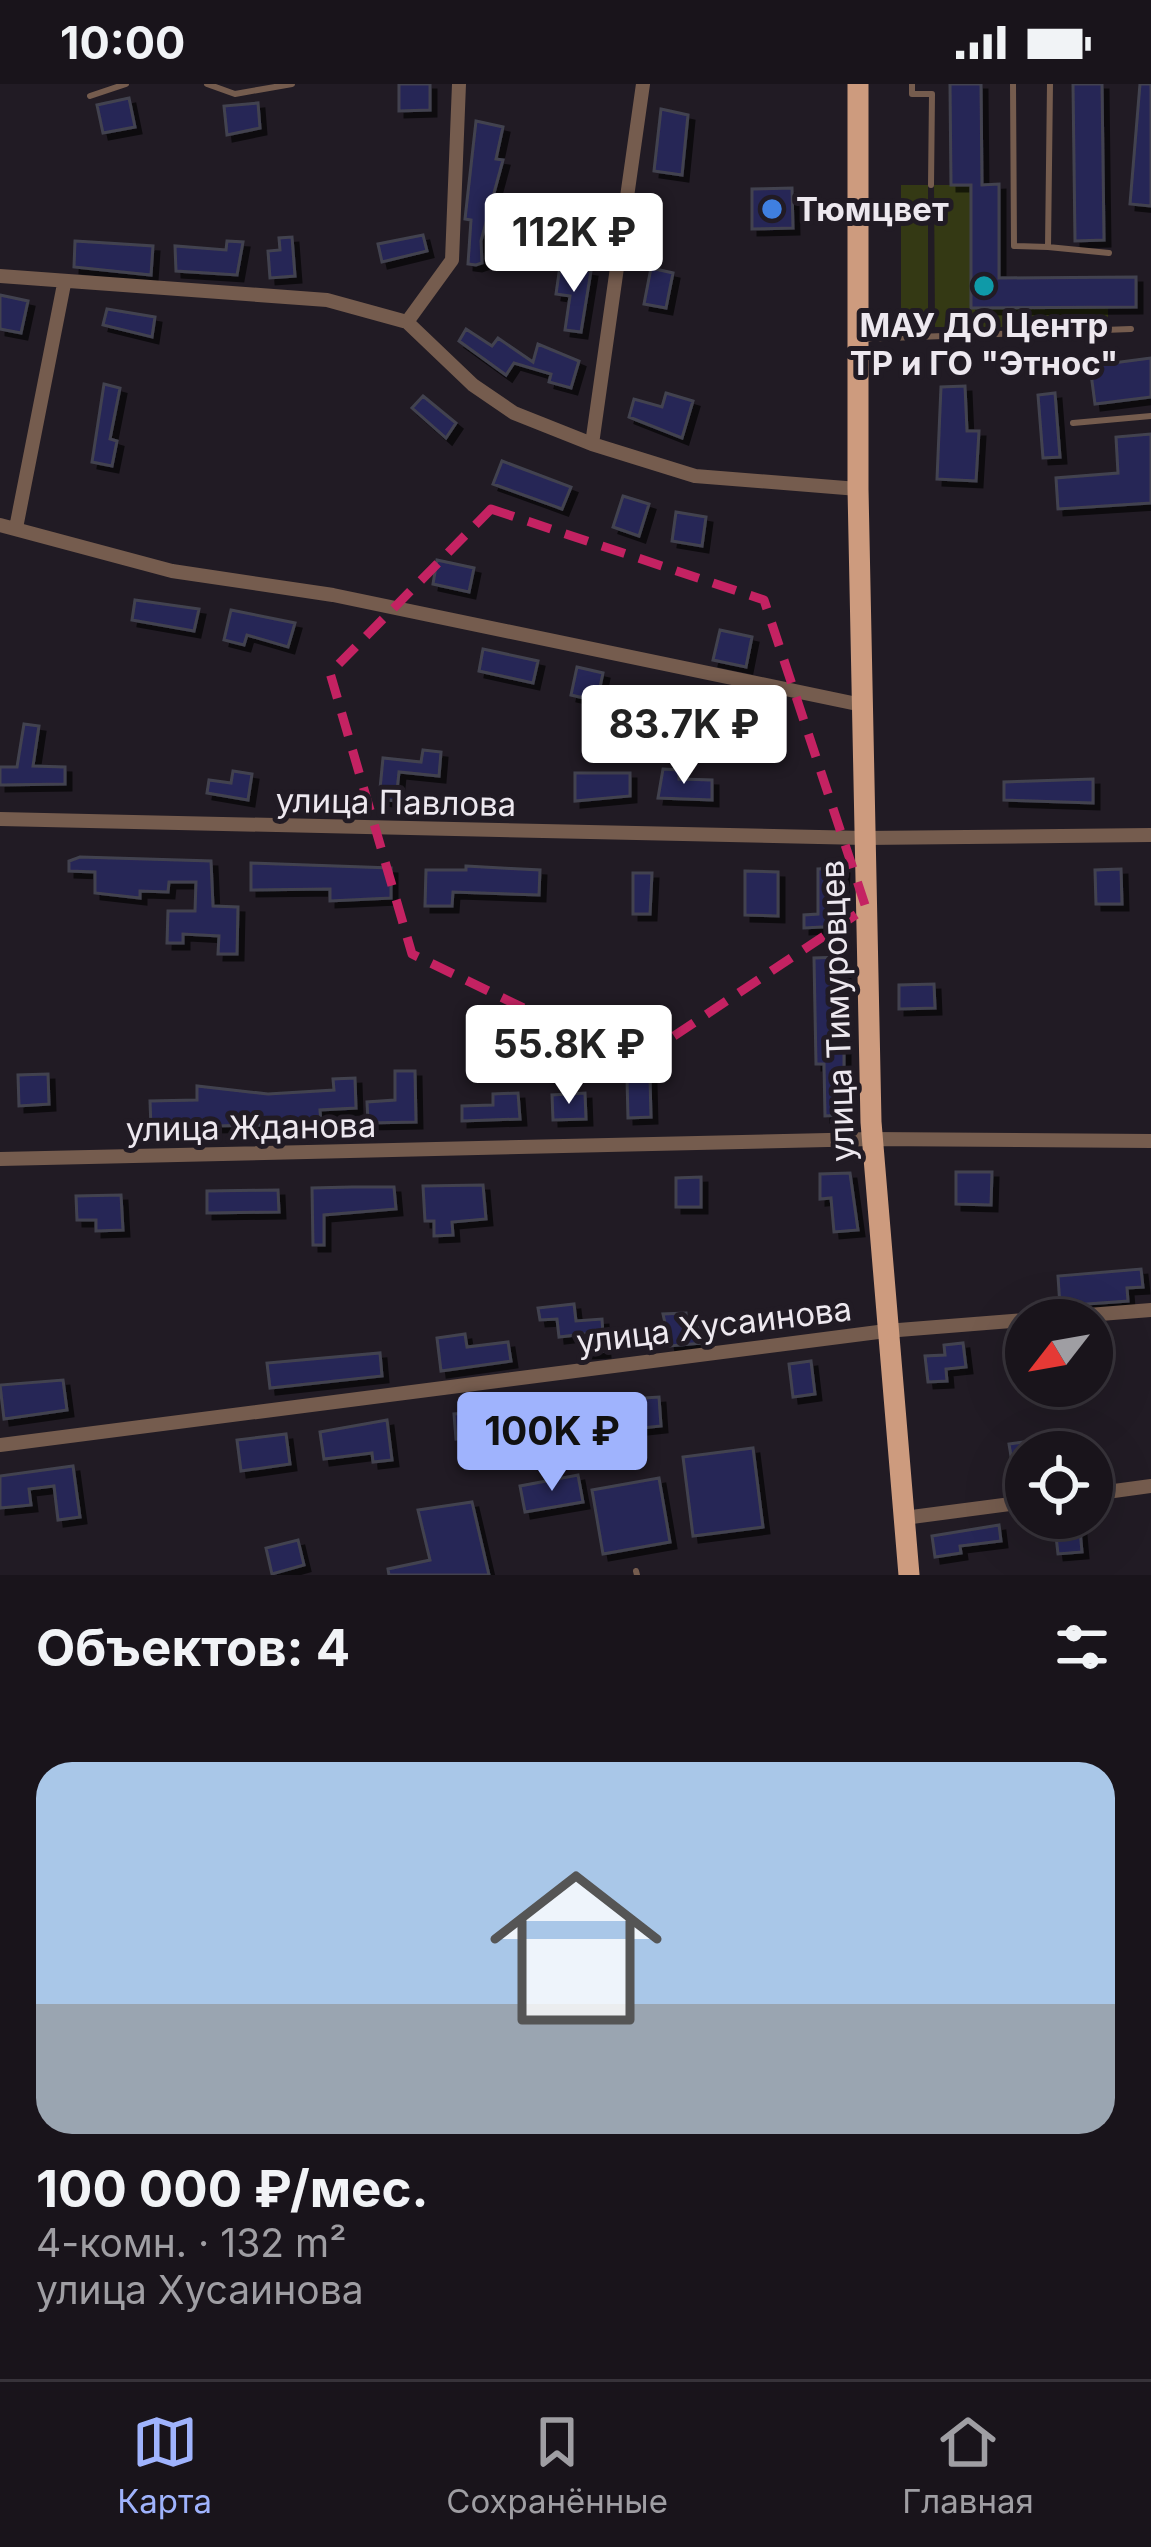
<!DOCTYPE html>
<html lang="ru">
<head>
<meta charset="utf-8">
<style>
  :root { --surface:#19141b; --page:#262128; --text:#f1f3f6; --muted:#9f9ea3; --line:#37333a; --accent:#9fb3fd }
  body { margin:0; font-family:Inter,sans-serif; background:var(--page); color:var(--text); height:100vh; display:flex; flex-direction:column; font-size:45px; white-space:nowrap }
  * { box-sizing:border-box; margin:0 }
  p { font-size:39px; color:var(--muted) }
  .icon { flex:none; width:66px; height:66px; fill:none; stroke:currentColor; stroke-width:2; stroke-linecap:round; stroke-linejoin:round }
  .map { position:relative; height:1491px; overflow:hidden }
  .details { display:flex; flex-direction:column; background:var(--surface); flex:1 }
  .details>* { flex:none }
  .needle { width:78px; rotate:239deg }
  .buttons { position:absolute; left:1005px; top:1215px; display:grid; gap:24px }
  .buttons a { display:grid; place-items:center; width:108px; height:108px; border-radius:50%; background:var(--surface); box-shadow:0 12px 48px #0002,0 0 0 3px var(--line); font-size:60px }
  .price { position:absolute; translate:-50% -102px; padding:0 27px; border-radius:12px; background:#fff; color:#222; font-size:39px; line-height:78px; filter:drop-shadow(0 3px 6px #0008) }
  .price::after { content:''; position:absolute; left:50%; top:72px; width:36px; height:27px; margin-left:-18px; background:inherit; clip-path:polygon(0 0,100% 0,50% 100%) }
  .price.on { background:var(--accent); color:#111 }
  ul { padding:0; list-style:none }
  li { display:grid; align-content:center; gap:24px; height:636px; padding:0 36px }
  li span { display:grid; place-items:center; height:372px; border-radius:36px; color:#555 }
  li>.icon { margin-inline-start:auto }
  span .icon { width:216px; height:216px; fill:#fffc; stroke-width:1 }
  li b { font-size:51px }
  h2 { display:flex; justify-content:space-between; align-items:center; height:144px; padding:0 36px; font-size:51px }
  .status { display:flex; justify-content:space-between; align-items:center; height:84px; padding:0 60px; background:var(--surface); direction:ltr }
  .status svg { height:33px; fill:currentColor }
  .tab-bar { display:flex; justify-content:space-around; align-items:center; height:168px; border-top:3px solid var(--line); background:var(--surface); font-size:33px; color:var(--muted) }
  .tab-bar a { display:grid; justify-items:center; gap:6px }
  .tab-bar .on { color:var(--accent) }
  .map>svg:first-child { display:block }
</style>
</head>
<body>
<div class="status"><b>10:00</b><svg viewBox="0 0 49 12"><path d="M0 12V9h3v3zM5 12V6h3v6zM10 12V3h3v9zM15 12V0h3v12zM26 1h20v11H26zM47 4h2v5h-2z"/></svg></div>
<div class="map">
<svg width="1151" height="1491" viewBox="0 0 1151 1491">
  <defs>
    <filter id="shadow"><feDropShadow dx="6" dy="6" stdDeviation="0" flood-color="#0009"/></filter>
  </defs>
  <rect width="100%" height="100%" fill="#211b24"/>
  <!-- green -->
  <path fill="#343914" d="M901 101H928V243H901Z
    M934 101H971V223H1108V243H935Z"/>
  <!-- building -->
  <path fill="#282556" stroke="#42434f" stroke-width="3" filter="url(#shadow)" d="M399 0H430V26L399 27Z
    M950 0H981L982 101 999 100V194L1136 193V223L971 224V101H951Z
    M1073 0H1102L1104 156 1075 157Z
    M1140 0H1151V122L1130 120Z
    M129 14 135 43 103 49 97 21Z
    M258 19 260 44 227 51 224 22Z
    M661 25 688 31 682 91 654 87Z
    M476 37 503 43 496 75 503 76 481 157 482 179 476 181 468 180 471 136 465 135Z
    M792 104 793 144 752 145V105Z
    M423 151 427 167 382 178 378 160Z
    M292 153 295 192 270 194 268 167 280 166 279 154Z
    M75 157 153 162 151 191 74 183Z
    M227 157 243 158 237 191 176 187 175 162 226 166Z
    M560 182 591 187 581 248 565 246 570 212 556 210Z
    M651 184 673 189 666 224 644 220Z
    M0 211 28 217 21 249 0 245Z
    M107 225 155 233 152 253 103 241Z
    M466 245 492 262 498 254 533 278 538 260 579 277 571 304 549 298 551 290 514 279 506 291 459 257Z
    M1151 274V313L1095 320 1090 282Z
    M104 300 120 304 110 355 117 357 112 382 92 378Z
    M965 302 967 347H979L976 397 937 395 941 303Z
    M666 309 693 317 682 354 629 333 634 315 662 323Z
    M1055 309 1060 373 1043 374 1038 311Z
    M423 312 456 339 446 354 412 324Z
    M1151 350V419L1058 425 1056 394 1118 389 1116 353Z
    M502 377 571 403 562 425 493 400Z
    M623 412 649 420 639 452 613 443Z
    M676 428 706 433 702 462 672 457Z
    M437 476 474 484 469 508 433 500Z
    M135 516 199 525 194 547 132 536Z
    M231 526 295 539 288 563 247 551 244 561 224 556Z
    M720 546 752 553 746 583 713 576Z
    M483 565 538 577 533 599 479 587Z
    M577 583 603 589 597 617 571 611Z
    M24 640 39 642 33 682 65 683V700L0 701V683H17Z
    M423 666 441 668 439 692 399 688 396 717 379 715 383 674 421 678Z
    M663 685 679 686V695L712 696V716L658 714Z
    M233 687 252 690 248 716 207 709 209 696 231 699Z
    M575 689H630V712L575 717Z
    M1093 695V719L1004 716V698Z
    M80 773 211 777 213 822 238 823 237 870H218L219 852 183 850V859H167L168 827H195L196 798H169L168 808 140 807V814L95 809V788L69 787V777Z
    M251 779 391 784V814L330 817V805L251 806Z
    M466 782 540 786 539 811 453 808 452 822H425L426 786H466Z
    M843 784 840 842 804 844V831L818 830V785Z
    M1121 785 1122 820H1096L1095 786Z
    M745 787 778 788V832L745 831Z
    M633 789H652L650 830H633Z
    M844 873V1031L825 1032 824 980H816L814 874Z
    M934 900 935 924 899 925V901Z
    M395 987H415L416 1038 368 1039 367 1018 395 1016Z
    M48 990 49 1020 19 1022 18 991Z
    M355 994 356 1024 320 1026 321 1040 151 1043 150 1017 197 1016V1002L268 1010 334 1006 333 995Z
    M627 994H650L651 1033 628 1034Z
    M518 1009 520 1035 462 1037V1022L493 1021V1010Z
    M585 1009 586 1035 553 1036 552 1011Z
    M956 1088H992L991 1121 956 1120Z
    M850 1089 858 1146 834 1148 831 1114 820 1115V1090Z
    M701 1093V1123H676V1094Z
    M483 1101 486 1135 452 1138 453 1151 434 1152V1137H425L423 1102Z
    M352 1103H394L396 1125 324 1131V1161H313L312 1104Z
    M278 1106 279 1128 207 1129V1107Z
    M121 1111 123 1146 96 1147V1136H77L76 1112Z
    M1141 1185 1143 1203 1127 1204 1128 1217 1060 1222 1058 1192Z
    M574 1220 576 1237 602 1235 604 1267 586 1268 585 1250 559 1253 557 1235 540 1236 538 1224Z
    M686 1229 687 1243H702L703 1259 670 1262 663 1230Z
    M465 1250 467 1263 508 1258 511 1277 441 1287 437 1254Z
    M963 1259 966 1283 946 1285 947 1297 928 1298 925 1272 945 1271 944 1261Z
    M380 1269 382 1292 270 1304 267 1279Z
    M811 1277 815 1310 793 1313 789 1280Z
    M63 1296 67 1326 4 1335 0 1301Z
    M659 1313 661 1342 632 1345 629 1315Z
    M527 1325 529 1348 456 1355 454 1330Z
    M387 1336 392 1376 373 1378 372 1369 324 1375 320 1348Z
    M286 1350 290 1380 241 1387 237 1356Z
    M1045 1355 1047 1368H1026V1407L1017 1408 1009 1360Z
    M753 1364 763 1443 693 1452 683 1373Z
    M73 1382 80 1433 58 1436 54 1402 29 1405 31 1421 0 1424V1392Z
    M578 1391 583 1418 525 1428 520 1402Z
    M659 1394 670 1458 603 1470 592 1406Z
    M472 1418 489 1491H389L388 1485 430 1476 418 1426Z
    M1054 1434H1079L1082 1468 1058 1470Z
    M999 1441 1001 1457 960 1462 961 1469 935 1473 932 1452Z
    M298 1456 304 1481 272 1490 266 1464Z"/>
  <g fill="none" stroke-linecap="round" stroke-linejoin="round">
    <!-- lane -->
    <path stroke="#755c4e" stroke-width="6" d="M207 0 235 10 292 0
      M912 0V10H932L931 101
      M1013 0 1014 162 1048 163 1050 0
      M90 12 126 0
      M1048 163 1109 169
      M862 255 1131 245
      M1073 339 1151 332
      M636 1487 637 1491"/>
    <!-- street -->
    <path stroke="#755c4e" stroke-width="14" d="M0 192 327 216 407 238 473 301 514 329 592 360 695 392 858 405
      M407 238 452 176 459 0
      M592 360 643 0
      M0 441 172 487 333 511 862 621
      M16 444 64 200
      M0 735 864 754 1151 751
      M0 1075 872 1055 1151 1057
      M0 1361 886 1247 1151 1226
      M1092 1410 1151 1402
      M904 1434 1026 1418"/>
    <!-- primary -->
    <path stroke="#cd9b7e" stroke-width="21" d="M858 0V405L871 1038 909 1491"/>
  </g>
  <!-- marked area -->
  <path fill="none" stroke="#c42262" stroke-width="9" stroke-dasharray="24 15" stroke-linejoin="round" d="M491 425 764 516 866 824 635 978 412 870 330 589Z"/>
  <!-- markers -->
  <circle fill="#3f7fe0" stroke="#211b24" stroke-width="4.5" cx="772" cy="125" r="12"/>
  <circle fill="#0f9aa8" stroke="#211b24" stroke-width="4.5" cx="984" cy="202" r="12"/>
  <g text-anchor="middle" stroke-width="10" stroke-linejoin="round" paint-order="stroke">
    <!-- poi labels -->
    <g font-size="33" font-weight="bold" fill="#ede8ef" stroke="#211b24" text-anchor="start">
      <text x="796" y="137">Тюмцвет</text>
      <text x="984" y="253" text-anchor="middle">МАУ ДО Центр<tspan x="984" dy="38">ТР и ГО "Этнос"</tspan></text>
    </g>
    <!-- street labels -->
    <g font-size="33" fill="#ede8ef" stroke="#211b24">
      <text transform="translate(396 718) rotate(1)" y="12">улица Павлова</text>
      <text transform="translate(837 927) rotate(-92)" y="12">улица Тимуровцев</text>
      <text transform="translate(251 1043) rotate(-1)" y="12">улица Жданова</text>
      <text transform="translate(714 1241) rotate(-7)" y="12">улица Хусаинова</text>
    </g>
  </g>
</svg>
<div class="buttons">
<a><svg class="needle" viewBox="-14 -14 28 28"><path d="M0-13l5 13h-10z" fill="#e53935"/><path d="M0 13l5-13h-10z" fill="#9f9ea3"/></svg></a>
<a><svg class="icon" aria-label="locate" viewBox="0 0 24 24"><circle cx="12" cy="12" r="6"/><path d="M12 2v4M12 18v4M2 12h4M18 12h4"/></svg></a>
</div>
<b class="price" style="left:574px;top:211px">112K ₽</b>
<b class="price" style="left:684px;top:703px">83.7K ₽</b>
<b class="price" style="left:569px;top:1023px">55.8K ₽</b>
<b class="price on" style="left:552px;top:1410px">100K ₽</b>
</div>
<section class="details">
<h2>Объектов: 4<svg class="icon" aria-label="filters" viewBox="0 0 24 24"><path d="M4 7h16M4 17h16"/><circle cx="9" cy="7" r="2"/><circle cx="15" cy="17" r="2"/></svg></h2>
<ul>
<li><span style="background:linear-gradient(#a9c7e8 65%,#9aa5b1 0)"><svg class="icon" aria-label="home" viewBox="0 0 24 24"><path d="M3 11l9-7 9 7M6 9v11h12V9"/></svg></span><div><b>100 000 ₽/мес.</b><p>4-комн. · 132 m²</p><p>улица Хусаинова</p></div></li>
</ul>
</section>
<nav class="tab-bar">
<a class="on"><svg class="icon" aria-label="map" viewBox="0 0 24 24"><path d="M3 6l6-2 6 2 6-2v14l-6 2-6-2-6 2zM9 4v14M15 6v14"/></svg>Карта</a>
<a><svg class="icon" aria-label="saved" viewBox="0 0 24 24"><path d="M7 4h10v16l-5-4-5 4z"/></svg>Сохранённые</a>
<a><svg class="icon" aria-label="home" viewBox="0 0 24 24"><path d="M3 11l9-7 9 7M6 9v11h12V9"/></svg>Главная</a>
</nav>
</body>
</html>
